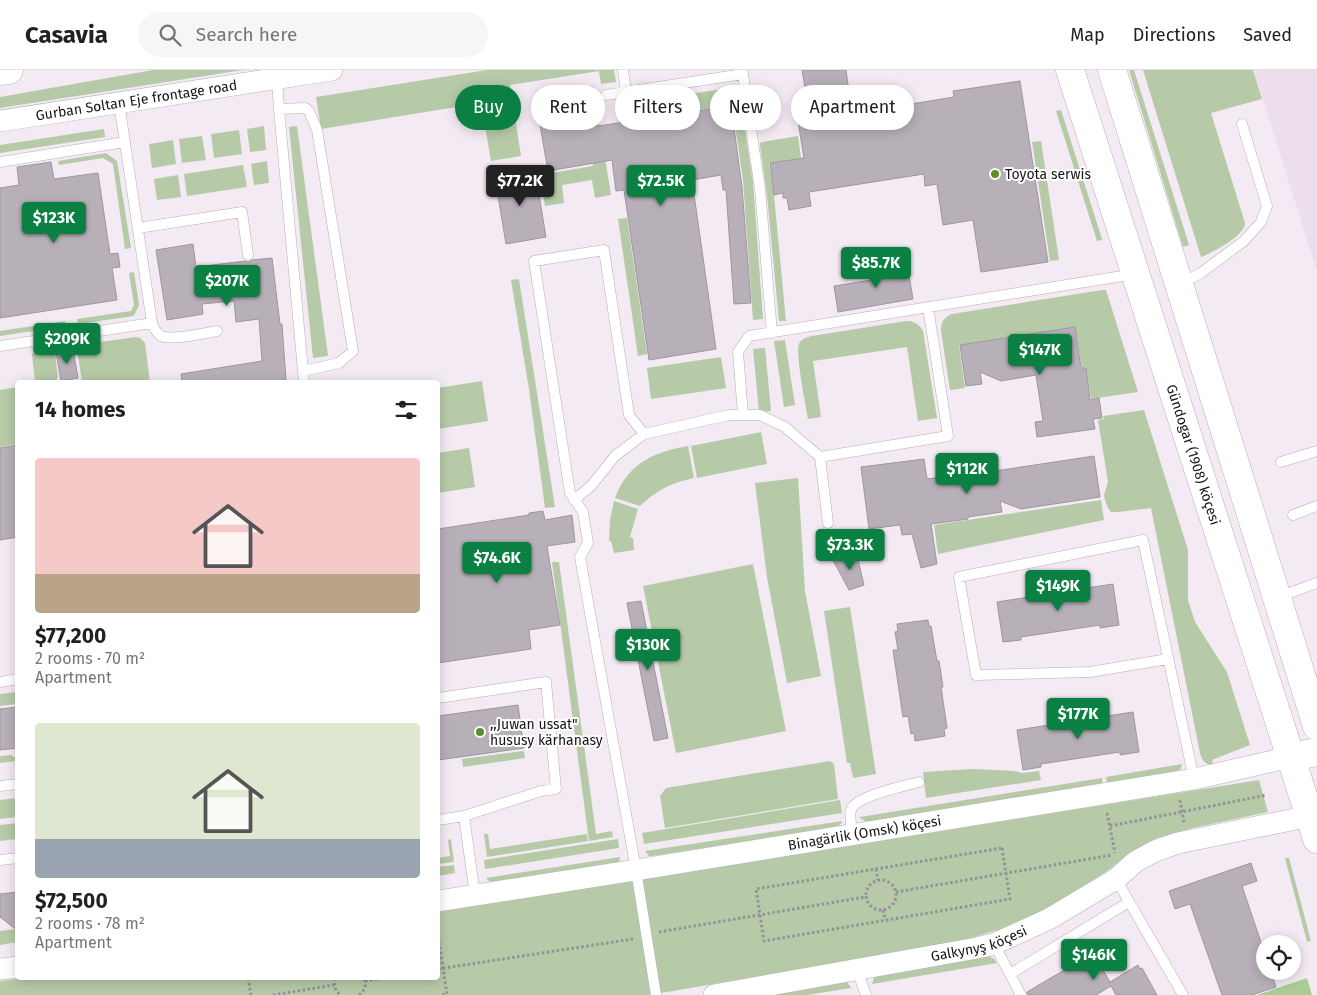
<!DOCTYPE html>
<html lang="en">
<head>
<meta charset="utf-8">
<style>
  :root { --surface:#fff; --page:#f6f6f6; --text:#202124; --muted:#757577; --line:#e0e0e0; --accent:#0b8043 }
  body { margin:0; font-family:"Fira Sans",sans-serif; background:var(--page); color:var(--text); height:100vh; display:flex; flex-direction:column; font-size:19px; white-space:nowrap }
  * { box-sizing:border-box; margin:0 }
  p { font-size:16px; color:var(--muted) }
  .icon { flex:none; width:28px; height:28px; fill:none; stroke:currentColor; stroke-width:2; stroke-linecap:round; stroke-linejoin:round }
  .map { position:relative; flex:1; overflow:hidden }
  .panel { position:absolute; left:15px; top:310px; width:425px; height:600px; display:flex; flex-direction:column; background:var(--surface); border-radius:5px; box-shadow:0 2px 12px #0003 }
  .panel>* { flex:none }
  .hud { position:absolute; left:455px; top:15px; width:475px; height:45px; display:flex; gap:10px }
  .fabs { position:absolute; left:1256px; top:865px; display:grid; gap:10px }
  .fabs a { display:grid; place-items:center; width:45px; height:45px; border-radius:50%; background:var(--surface); box-shadow:0 2px 12px #0003; font-size:25px }
  .price { position:absolute; translate:-50% -42px; padding:0 11px; border-radius:5px; background:var(--accent); color:#fff; font-size:16px; line-height:32px; filter:drop-shadow(0 1px 2px #0008) }
  .price::after { content:''; position:absolute; left:50%; top:30px; width:15px; height:11px; margin-left:-8px; background:inherit; clip-path:polygon(0 0,100% 0,50% 100%) }
  .price.on { background:#222; color:#fff }
  ul { padding:0; list-style:none }
  li { display:grid; align-content:center; gap:10px; height:265px; padding:0 20px }
  li span { display:grid; place-items:center; height:155px; border-radius:5px; color:#555 }
  li>.icon { margin-inline-start:auto }
  span .icon { width:90px; height:90px; fill:#fffc; stroke-width:1 }
  li b { font-size:21px }
  h2 { display:flex; justify-content:space-between; align-items:center; height:60px; padding:0 20px; font-size:21px }
  .chip { padding:0 18px; border-radius:22px; background:var(--surface); box-shadow:0 2px 12px #0003; font-size:18px; line-height:45px }
  .chip.on { background:var(--accent); color:#fff }
  header { display:flex; align-items:center; gap:30px; box-sizing:border-box; height:70px; padding:0 25px; background:var(--surface); border-bottom:1px solid var(--line) }
  header strong { font-size:24px }
  nav { display:flex; gap:28px; margin-inline-start:auto; font-size:18px }
  .search { width:350px; height:45px; background:var(--page); display:flex; align-items:center; gap:12px; box-sizing:border-box; padding:0 18px; border-radius:28px; color:var(--muted); font-size:19px }
  .map>svg:first-child { display:block }
</style>
</head>
<body>
<header>
<strong>Casavia</strong>
<div class="search"><svg class="icon" aria-label="search" viewBox="0 0 24 24"><circle cx="10" cy="10" r="6"/><path d="M15 15l6 6"/></svg>Search here</div>
<nav><a>Map</a><a>Directions</a><a>Saved</a></nav>
</header>
<div class="map">
<svg width="1317" height="925" viewBox="0 0 1317 925">
  <rect width="100%" height="100%" fill="#f3eaf3"/>
  <!-- built -->
  <path fill="#ecdeed" d="M1254 0H1317V202Z"/>
  <!-- green -->
  <path fill="#b6caa8" d="M153 0H243L0 38V27Z
    M487 0H614L616 12 601 14 599 1 510 15 521 86 491 91 481 33 321 59 316 27Z
    M1129 0H1134L1189 175 1183 177Z
    M1143 0H1253L1262 29 1211 43 1245 153C1245 166 1213 182 1201 187Z
    M593 16 600 59 588 61 580 19Z
    M730 18 736 20 740 27 753 112 763 249 753 250 743 110 732 35 645 48 642 31Z
    M1061 40 1102 169V170L1097 171 1056 41Z
    M264 56 266 80 250 82 247 59Z
    M297 56 328 286 313 288 289 57Z
    M104 59 105 67 0 83V75Z
    M239 60 242 84 214 88 211 64Z
    M202 66 206 90 182 93 179 69Z
    M798 66 801 88 769 93 774 125 786 251H779L767 126 760 76V73L762 72Z
    M173 70 176 94 152 98 149 74Z
    M1041 71 1059 190 1050 191 1032 72Z
    M603 75 611 125 595 128 592 110 562 115 564 133 545 136 540 105 593 96 590 77Z
    M106 83 117 91 131 178 125 179 113 94 103 88 59 95 58 91Z
    M267 91 269 113 254 115 251 94Z
    M243 95 247 117 187 126 184 104Z
    M178 105 181 127 157 130 154 109Z
    M627 148 647 284 638 286 618 149Z
    M134 202 139 235 134 246 78 254 77 249 131 241 134 235 129 203Z
    M519 209 555 437 545 438 529 319 511 210Z
    M1102 220H1106L1138 322 1091 329 1086 297 1082 298 1075 257 959 275 965 318 950 320 941 261C941 252 944 247 952 244Z
    M65 251V256L0 266V261Z
    M906 251C914 251 919 254 923 261L937 348 918 351 907 277 813 291 821 347 808 349C806 337 795 282 799 274 801 269 807 267 812 266Z
    M136 267 140 268 145 273 150 312H82L77 279 79 275Z
    M785 270 795 335 784 337 774 271Z
    M765 278 771 341 759 342 753 279Z
    M51 279 55 282 58 308H57V312H35L32 284 36 281Z
    M721 287 726 318 651 329 647 298Z
    M482 311 488 351 438 359V318Z
    M17 317V374L0 377V320Z
    M1144 340 1188 480V530L1195 552 1227 602 1250 675 1212 690 1213 695C1205 695 1202 690 1200 683L1151 438 1118 442H1111L1108 438 1105 430 1104 425 1108 412 1098 350 1104 349 1103 346Z
    M761 362 767 394 697 408 691 376Z
    M688 376 694 408C671 413 657 420 640 436L615 428C628 393 654 382 688 376Z
    M469 378 475 417 438 423V383Z
    M798 408 805 521 821 606 787 613 767 507 755 413Z
    M1101 430 1104 450 938 484 934 455Z
    M614 431 638 439 630 467 633 468 634 480 614 483 611 471H609L610 450Z
    M552 492H559L596 764 612 761 613 767 589 771Z
    M753 494 786 661 676 683 643 516Z
    M850 537 876 704 853 708 850 693H847L824 541Z
    M17 622V634L0 636V624Z
    M524 681 525 688 463 697 462 689Z
    M12 685 13 687H17V691L0 693V686Z
    M830 691 834 694 838 729 665 758 660 726 666 718Z
    M1182 694 1181 699 1177 701 1107 713 1106 707Z
    M973 699 1014 701 1023 703 1039 701 1041 710 926 728 923 702Z
    M1102 708 1103 714 867 752 860 748V747Z
    M1259 710 1268 742 1193 758 1157 768 1134 781 1096 809 1063 830 1037 844 1008 857 961 871 667 922 647 925H0V911L24 908H438V842Z
    M17 728V737H16L17 747 0 749V730Z
    M840 730 842 743 644 774 642 763Z
    M842 751C841 756 837 757 832 758L652 786H649L645 781Z
    M17 753V769L0 771V755Z
    M484 764H488L490 779 587 764 588 771 487 787Z
    M451 769 454 792 438 794V788L450 786 448 770Z
    M618 769 619 778 485 799 484 790Z
    M620 787 619 792 490 812 486 808Z
    M1285 788H1289L1311 871 1307 872Z
    M454 795 455 803 438 806V797Z
    M17 859V872L0 875V861Z
    M989 886 994 889 997 893 872 914 874 908 876 906Z
    M847 912 851 918 807 925H773Z"/>
  <!-- forest -->
  <path fill="#abcc94" d="M1307 908 1312 925H1257Z"/>
  <!-- building -->
  <path fill="#b8b0b9" stroke="#9e979f" d="M802 0H846L852 43 887 37 885 25 904 22 905 35 954 27 953 21 1020 11 1048 192 981 202 973 150 943 155 937 114 925 116 924 104 809 122 811 136 789 140 787 128H783V123L774 125 770 93 804 88 798 51 810 49Z
    M579 19 585 58 731 36 742 117 751 233 734 234 726 120H723L721 105 692 110 716 279 649 290 624 120 616 121 612 90 548 101 535 26Z
    M51 92 54 109 98 103 110 184 118 183 120 197 112 198 117 230 0 248V118L19 115 17 97Z
    M535 101 546 167 506 174 495 108Z
    M193 174 196 197 245 191 248 192 252 190 272 188 280 254H282L286 310 268 312H182L181 304 262 291 259 249 236 252 234 231 202 234 203 244 167 250 156 180Z
    M907 193 913 229 838 242 834 216 872 210 870 199Z
    M1075 257 1081 298H1086L1090 330 1099 328 1102 348 1093 349 1095 359 1037 367 1035 352 1043 351 1036 305 1001 311 980 302 982 314 966 316 960 275Z
    M73 279 78 308 61 311 56 282Z
    M18 375V467L0 470V378Z
    M1094 386 1100 427 1021 439 1000 431 1002 442 968 447V449L931 454 937 494 921 498 912 464 902 465 900 455 869 459 861 397 924 389 927 409 962 404V406Z
    M543 441 545 450 572 445 575 472 547 476 560 555 529 560 531 579 438 593V459L529 445V443Z
    M856 482 864 515 849 520 833 490Z
    M1113 514 1119 555 1100 558V555L1021 567V570L1003 572 997 532Z
    M641 531 668 668 654 671 627 533Z
    M928 550 929 556H931L937 591H939L943 617H941L947 658 944 659 945 666 915 671 914 663 911 664 908 646 903 647 893 580H898L895 562 898 561 897 554Z
    M518 635 524 678 438 690V646Z
    M18 637V678L0 680V639Z
    M1133 642 1139 682 1120 685V682L1041 694V697L1023 700 1017 660Z
    M1251 793 1257 811 1242 816 1265 884V901H1271L1276 917 1252 925H1222L1190 834 1175 839 1169 821Z
    M18 822V861L0 847V824Z
    M1093 883 1110 912 1138 895 1140 899 1142 898 1157 925H1116L1111 916 1096 925H1028L1027 922Z"/>
  <g fill="none" stroke-linecap="round" stroke-linejoin="round">
    <defs>
      <path id="service" d="M623 0 626 22
        M277 8 279 39 304 312
        M606 25 743 4 760 119 772 263
        M119 33 152 253C154 258 156 263 161 266 171 271 204 263 217 261
        M279 39 305 38 309 41 317 60 353 281 339 293 303 301
        M0 92 125 72
        M138 158 242 142 248 185
        M1180 214 1201 203 1244 171 1261 152 1267 136 1242 54
        M0 276 152 253
        M743 345 738 282 749 266 1135 204
        M644 364 629 345 604 180 534 191 570 423 583 442 588 473 580 487 636 800 656 925
        M820 387 828 453
        M1281 392 1317 381
        M574 430 591 416 615 386 644 364 729 345H760L785 357 820 387 948 366 928 237
        M1293 445 1317 436
        M1278 527 1317 513
        M1168 589 1090 602 976 605 959 507 1143 470 1194 709
        M0 612 18 609
        M438 628 546 612 556 719 541 721 464 746
        M0 716 18 714
        M438 750 464 746 475 825
        M852 764C852 757 849 747 851 740 855 726 905 716 919 712
        M0 790 18 788
        M1116 809 1183 925
        M994 874 1021 925
        M857 900 866 925
        M1010 904 1129 832"/>
      <g id="minor">
        <path id="s1" d="M0 51 332 0"/>
        <path id="s2" d="M438 831 636 800 1194 709 1291 687"/>
        <path d="M0 899 18 897"/>
        <path id="s3" d="M714 925 977 878 994 874 1049 849 1116 809 1135 792 1155 781 1178 773 1310 746"/>
      </g>
      <g id="secondary">
        <path id="s4" d="M1070 0 1317 769"/>
        <path d="M1112 0 1317 656"/>
        <path d="M1291 687 1317 682"/>
      </g>
      <path id="trunk" d="M0 1 9 0"/>
    </defs>
    <!-- service casing -->
    <use href="#service" stroke="#b7afb7" stroke-width="11"/>
    <!-- minor casing -->
    <use href="#minor" stroke="#b7afb7" stroke-width="22"/>
    <!-- secondary casing -->
    <use href="#secondary" stroke="#b7afb7" stroke-width="29"/>
    <!-- trunk casing -->
    <use href="#trunk" stroke="#b7afb7" stroke-width="29"/>
    <!-- path -->
    <path stroke="#969097" stroke-width="3" stroke-dasharray="2.5 2.5" stroke-linecap="butt" d="M1180 730 1184 753
      M1107 743 1115 783
      M1110 756 1267 725
      M1002 778 1010 829 764 871 756 819Z
      M876 799 878 810
      M866 825a15 15 0 1 1 30 0a15 15 0 1 1-30 0Z
      M896 822 1112 785
      M883 840 885 850
      M659 862 865 827
      M438 873H439L447 924 441 925
      M438 899 633 869
      M248 908 251 925
      M335 908C333 914 335 920 340 925
      M365 911 385 908
      M273 925 334 915
      M359 925C365 921 367 914 364 908"/>
    <!-- service -->
    <use href="#service" stroke="#fff" stroke-width="10"/>
    <!-- minor -->
    <use href="#minor" stroke="#fff" stroke-width="21"/>
    <!-- secondary -->
    <use href="#secondary" stroke="#fff" stroke-width="28"/>
    <!-- trunk -->
    <use href="#trunk" stroke="#fff" stroke-width="28"/>
  </g>
  <!-- markers -->
  <g fill="#5b8f29" stroke="#fff" stroke-width="2">
    <circle cx="995" cy="104" r="5"/>
    <circle cx="480" cy="662" r="5"/>
  </g>
  <g text-anchor="middle" stroke-width="4" stroke-linejoin="round" paint-order="stroke">
    <!-- street labels -->
    <g font-size="14" fill="#161417" stroke="#fff">
      <text dy="5" stroke="none"><textPath href="#s1" startOffset="138">Gurban Soltan Eje frontage road</textPath></text>
      <text dy="5" stroke="none"><textPath href="#s4" startOffset="404">Gündogar (1908) köçesi</textPath></text>
      <text dy="5" stroke="none"><textPath href="#s2" startOffset="432">Binagärlik (Omsk) köçesi</textPath></text>
      <text dy="5" stroke="none"><textPath href="#s3" startOffset="270">Galkynyş köçesi</textPath></text>
    </g>
    <!-- poi labels -->
    <g font-size="14" fill="#161417" stroke="#fff" text-anchor="start">
      <text x="1005" y="109">Toyota serwis</text>
      <text x="490" y="659">,,Juwan ussat"<tspan x="490" dy="16">hususy kärhanasy</tspan></text>
    </g>
  </g>
</svg>
<div class="fabs">
<a><svg class="icon" aria-label="locate" viewBox="0 0 24 24"><circle cx="12" cy="12" r="6"/><path d="M12 2v4M12 18v4M2 12h4M18 12h4"/></svg></a>
</div>
<b class="price on" style="left:520px;top:137px">$77.2K</b>
<b class="price" style="left:661px;top:137px">$72.5K</b>
<b class="price" style="left:54px;top:174px">$123K</b>
<b class="price" style="left:876px;top:219px">$85.7K</b>
<b class="price" style="left:227px;top:237px">$207K</b>
<b class="price" style="left:67px;top:295px">$209K</b>
<b class="price" style="left:1040px;top:306px">$147K</b>
<b class="price" style="left:967px;top:425px">$112K</b>
<b class="price" style="left:850px;top:501px">$73.3K</b>
<b class="price" style="left:497px;top:514px">$74.6K</b>
<b class="price" style="left:1058px;top:542px">$149K</b>
<b class="price" style="left:648px;top:601px">$130K</b>
<b class="price" style="left:1078px;top:670px">$177K</b>
<b class="price" style="left:1094px;top:911px">$146K</b>
<div class="hud">
<a class="chip on">Buy</a>
<a class="chip">Rent</a>
<a class="chip">Filters</a>
<a class="chip">New</a>
<a class="chip">Apartment</a>
</div>
<section class="panel">
<h2>14 homes<svg class="icon" aria-label="filters" viewBox="0 0 24 24"><path d="M4 7h16M4 17h16"/><circle cx="9" cy="7" r="2"/><circle cx="15" cy="17" r="2"/></svg></h2>
<ul>
<li><span style="background:linear-gradient(#f6c9c9 75%,#b9a48a 0)"><svg class="icon" aria-label="home" viewBox="0 0 24 24"><path d="M3 11l9-7 9 7M6 9v11h12V9"/></svg></span><div><b>$77,200</b><p>2 rooms · 70 m²</p><p>Apartment</p></div></li>
<li><span style="background:linear-gradient(#dfe7d0 75%,#9aa5b1 0)"><svg class="icon" aria-label="home" viewBox="0 0 24 24"><path d="M3 11l9-7 9 7M6 9v11h12V9"/></svg></span><div><b>$72,500</b><p>2 rooms · 78 m²</p><p>Apartment</p></div></li>
</ul>
</section>
</div>
</body>
</html>
